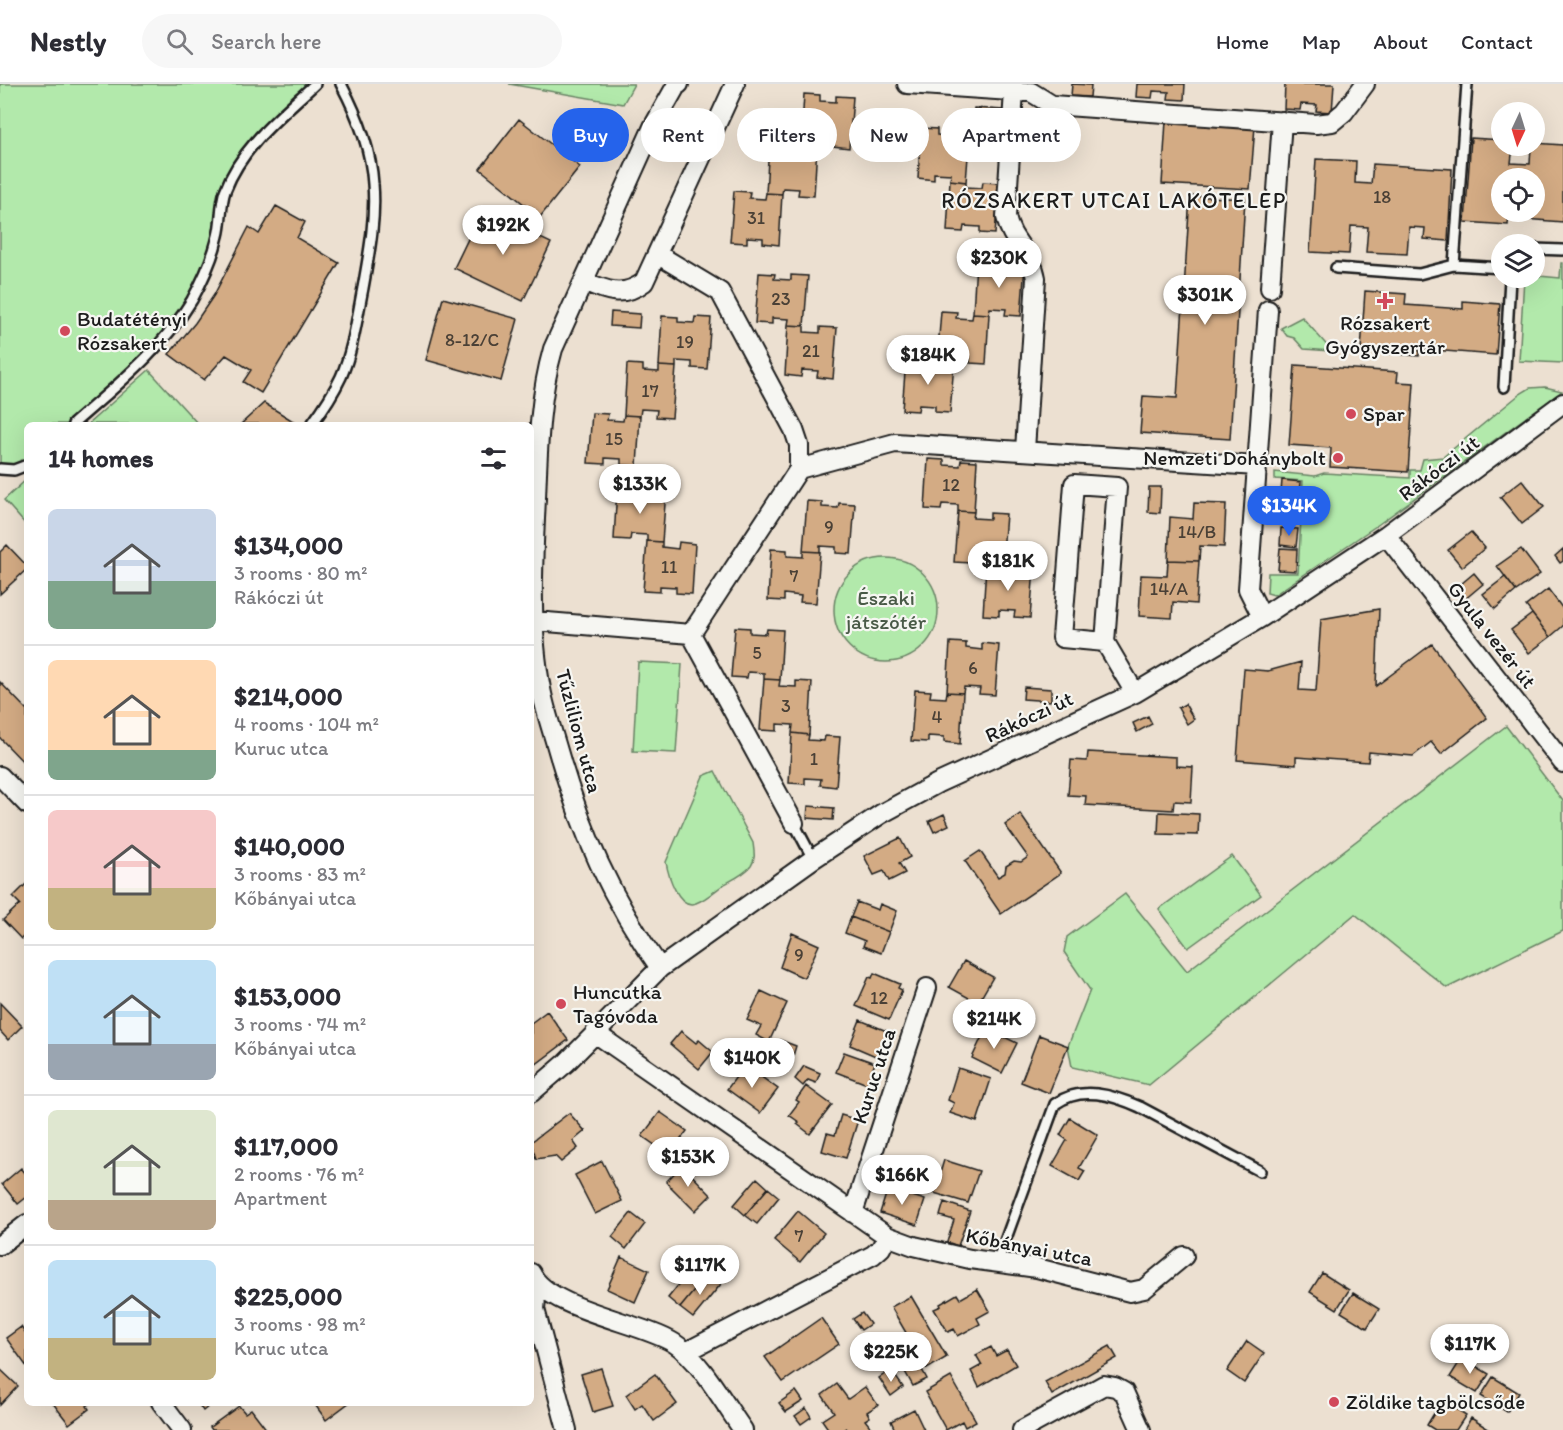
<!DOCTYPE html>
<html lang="en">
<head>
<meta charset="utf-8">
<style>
  :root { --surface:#fff; --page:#f7f7f7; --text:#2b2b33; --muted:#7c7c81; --line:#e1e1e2; --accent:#2563eb }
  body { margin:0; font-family:Itim,sans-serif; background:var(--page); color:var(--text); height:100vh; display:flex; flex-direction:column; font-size:22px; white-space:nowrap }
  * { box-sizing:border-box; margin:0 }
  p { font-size:20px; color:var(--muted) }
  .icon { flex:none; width:33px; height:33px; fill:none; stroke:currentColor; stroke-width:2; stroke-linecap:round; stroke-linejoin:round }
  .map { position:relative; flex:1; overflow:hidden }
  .details { position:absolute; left:24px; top:338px; width:510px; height:984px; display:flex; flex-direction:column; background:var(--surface); border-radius:9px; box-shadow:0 6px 24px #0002 }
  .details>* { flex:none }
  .banner { position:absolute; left:552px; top:24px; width:570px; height:54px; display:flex; gap:12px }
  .needle { width:39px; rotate:184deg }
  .fabs { position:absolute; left:1491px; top:18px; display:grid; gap:12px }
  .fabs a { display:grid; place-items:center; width:54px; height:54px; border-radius:50%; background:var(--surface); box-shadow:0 6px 24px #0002; font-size:30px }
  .price { position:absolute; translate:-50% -51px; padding:0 14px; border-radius:21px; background:#fff; color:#222; font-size:20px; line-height:39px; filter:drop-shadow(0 2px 3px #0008) }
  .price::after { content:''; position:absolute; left:50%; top:36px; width:18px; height:14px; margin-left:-9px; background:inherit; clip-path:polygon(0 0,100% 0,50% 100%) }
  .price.on { background:var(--accent); color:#fff }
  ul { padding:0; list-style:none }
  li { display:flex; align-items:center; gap:18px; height:150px; padding:0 24px }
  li+li { border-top:2px solid var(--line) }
  li span { display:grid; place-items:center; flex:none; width:168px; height:120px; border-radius:9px; color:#555 }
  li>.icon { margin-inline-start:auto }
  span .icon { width:72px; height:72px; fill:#fffc; stroke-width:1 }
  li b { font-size:26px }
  h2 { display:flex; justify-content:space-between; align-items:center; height:72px; padding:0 24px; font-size:26px }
  .tag { padding:0 21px; border-radius:27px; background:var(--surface); box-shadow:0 6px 24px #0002; font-size:21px; line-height:54px }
  .tag.on { background:var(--accent); color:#fff }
  header { display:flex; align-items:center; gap:36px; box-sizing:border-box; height:84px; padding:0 30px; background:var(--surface); border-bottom:2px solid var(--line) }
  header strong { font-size:28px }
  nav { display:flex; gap:33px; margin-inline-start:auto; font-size:21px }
  .search { width:420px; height:54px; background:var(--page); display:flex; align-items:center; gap:15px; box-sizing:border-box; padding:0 21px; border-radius:33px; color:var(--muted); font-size:22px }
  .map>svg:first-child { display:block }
</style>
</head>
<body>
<header>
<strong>Nestly</strong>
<div class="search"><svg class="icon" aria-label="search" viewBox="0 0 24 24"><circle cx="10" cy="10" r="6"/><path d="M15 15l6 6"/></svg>Search here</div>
<nav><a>Home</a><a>Map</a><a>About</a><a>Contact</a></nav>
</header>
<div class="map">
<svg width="1563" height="1346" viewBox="0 0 1563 1346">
  <rect width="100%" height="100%" fill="#ece0d1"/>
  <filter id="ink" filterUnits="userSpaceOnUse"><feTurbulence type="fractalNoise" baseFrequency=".0167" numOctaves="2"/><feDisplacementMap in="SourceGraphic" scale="12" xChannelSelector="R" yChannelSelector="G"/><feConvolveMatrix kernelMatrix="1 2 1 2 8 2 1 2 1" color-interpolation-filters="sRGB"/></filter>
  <g filter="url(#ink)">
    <!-- green -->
    <path fill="#b2e9ab" stroke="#678264" stroke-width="1.5" d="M0 0H315L257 54 225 106 208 183 170 248 73 340H27V381L0 385Z
      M509 0H634L623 20Z
      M1535 176H1539V192L1560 194 1561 179H1563V279L1519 277 1524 194H1534Z
      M1302 233 1332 267 1304 265 1294 254 1287 252 1281 244Z
      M149 286 198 340H88Z
      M1545 303 1562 307 1379 440 1274 511 1267 509 1268 489H1298L1303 397 1275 395V388L1315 392 1324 389 1410 394V386H1420L1423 375 1443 373 1520 310 1530 304Z
      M27 395V442L4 416Z
      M834 526a52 52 0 1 1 104 0a52 52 0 1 1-104 0Z
      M638 578 682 580 676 669 633 667Z
      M1506 642 1563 717V847L1447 904 1355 830 1149 1001 1072 983 1068 962 1090 906 1064 868 1067 853 1125 810 1187 887Z
      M715 687 753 759C754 767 756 775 751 782 745 790 732 796 723 801 715 807 705 816 696 819 678 826 668 790 666 778L703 692Z
      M1232 772 1261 811 1188 864 1159 825Z"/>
    <!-- building -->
    <path fill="#d3ab84" stroke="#1c1c1c" stroke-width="1.5" d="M1072 0 1091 1 1090 13 1071 12Z
      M1137 0H1185L1184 16 1168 15 1169 8 1153 7 1152 14 1136 13Z
      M1285 0H1334L1332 28 1316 27 1317 21 1301 20 1300 26 1284 25Z
      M804 10 820 11V17L836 18V12L853 13 849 64 833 62 834 56 818 55 817 62 801 60Z
      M974 24 1003 26 1002 39 973 37Z
      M519 35 580 83 540 133 480 85Z
      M1166 37 1255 42 1250 105 1162 100Z
      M921 44 937 45V51L953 52V46L970 47 966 98 950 96 951 90 934 89V96L918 94Z
      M1471 54 1502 56V62H1513L1511 79 1530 80 1531 62H1534V59L1563 61V138L1524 135 1525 128H1534V94H1502V128H1509L1508 141 1465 138Z
      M769 59 785 60 784 65 801 67V60L817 62 814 112 798 111 799 105 783 104 782 110 766 109Z
      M1316 75 1356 77 1355 99 1371 100 1373 80 1452 85 1448 157 1424 155 1425 144 1409 143 1407 170 1366 168 1368 143 1351 142 1349 170 1310 168Z
      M950 96 966 98V103L982 104 983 98 999 99 995 150 980 149V143L964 142 963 148 947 147Z
      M734 107 750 108 749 114 765 115 766 109 782 110 779 161 763 159V154L747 153V159L730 158Z
      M1190 112 1245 115 1230 355 1140 349 1143 312 1177 314Z
      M276 122 305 138 297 154 339 179 261 309 243 298 251 286 226 271 204 296 169 270 195 239 214 211 249 143 259 150Z
      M482 126 551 159 523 217 454 184Z
      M976 178 992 179 991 185 1008 186V180L1025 181 1021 232 1005 231 1006 225 990 224 989 230 973 229Z
      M759 189 775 190 774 195 791 196V191L808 192 804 242 788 241 789 235 772 234V240L755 239Z
      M1365 207 1406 210 1405 221 1463 225V217L1500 220 1496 271 1419 265V272L1361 267Z
      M443 214 518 235 501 297 426 276Z
      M941 227 957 228 956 234 972 235 973 229 989 230 986 280 970 279V273L954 272V279L937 278Z
      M611 228 640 230 639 244 610 242Z
      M662 232 678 233V238L694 239 695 233 711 234 707 285 692 284V278L676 277V283L659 282Z
      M788 241 804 242V248L820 249V243L837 244 833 295 817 293 818 287 802 286 801 293 785 291Z
      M906 276 922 277 921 282 937 283V278L954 279 950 329 935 328V322L919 321 918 327 902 326Z
      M627 280 643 281V287L659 288V282L676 283 672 334 656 333 657 326 641 325 640 332 624 331Z
      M1295 281 1398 288 1397 298 1414 299 1408 388 1330 383 1331 364 1289 361Z
      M264 319 298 340H241Z
      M592 329 608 330 607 336 623 337 624 331 640 332 637 382 621 381V375L605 374V380L588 379Z
      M928 375 944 376V381L960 382 961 376 977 377 974 428 958 427V421L942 420 941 426 925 425Z
      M1282 396 1301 398 1300 410 1281 409Z
      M1522 396 1544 423 1522 440 1500 413Z
      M1149 403H1161L1160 429 1148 428Z
      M617 404 633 406V411L649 412V406L666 407 662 458 647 457V451L631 450 630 456 614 455Z
      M1276 413 1290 415 1288 440 1274 438Z
      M807 417 822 418V423L838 424 839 419 855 420 851 470 836 469V463L820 462V468L803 467Z
      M1194 419 1226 420 1224 463 1200 462 1199 477 1168 476 1170 433 1193 435Z
      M958 427 974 428 973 434 990 435V429L1006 430 1002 482 986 481 987 473 971 472V479L954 478Z
      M1281 444 1298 445 1296 463 1280 461Z
      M1471 448 1485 464 1462 483 1448 466Z
      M647 457 662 458V463L678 465 679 458 695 460 692 510 676 509V503L660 502V508L643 507Z
      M7 461 27 482V485L0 510V468Z
      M1280 464 1297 465 1296 487 1278 486Z
      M771 465 787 466V472L803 473V467L820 468 816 519 800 518 801 512 784 510V517L768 516Z
      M1521 465 1540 490 1516 507 1497 482Z
      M1563 465V477L1560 479 1555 472Z
      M1168 476 1199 477 1196 520 1173 518 1172 534 1139 532 1141 491 1167 492Z
      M986 481 1002 482V488L1018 489 1019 483 1034 485 1030 534 1014 533 1015 527 999 526V532L983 531Z
      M1474 489 1483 500 1464 516 1455 505Z
      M1505 493 1516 507 1495 525 1483 510Z
      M1548 505 1563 525V542L1550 553 1526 522Z
      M1379 525 1376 602 1432 560 1487 634 1441 670 1431 658 1413 672 1369 668 1368 678 1296 673V681L1237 676 1244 585 1268 587 1301 578 1299 606 1316 607 1321 535Z
      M1532 530 1550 553 1529 569 1511 546Z
      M735 543 750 544V549L766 550 767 545 783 546 780 596 764 595V589L748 588 747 594 731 593Z
      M950 558 966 559V564L982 566V559L999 561 995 611 979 610 980 604 964 603 963 609 947 608Z
      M764 595 780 596 779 602 796 603V597L812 598 809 651 792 649 793 641 777 640V647L760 646Z
      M0 598 27 626V682L0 654Z
      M1024 603 1051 605V617L1023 615Z
      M915 606 931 607 930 613 946 614 947 608 963 609 960 660 944 658V653L928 652V658L911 657Z
      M1185 620 1194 635 1187 640 1178 624Z
      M1148 632 1152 640 1137 648 1133 639Z
      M792 649 809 651 808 656 824 657 825 652 840 653 836 703 820 701 821 695 805 694V700L789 699Z
      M1088 668 1176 673V682L1193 683 1191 718 1174 717 1173 726 1085 721 1086 712 1068 711 1071 676 1087 677Z
      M808 722 834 724 833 736 807 734Z
      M1159 728 1199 730 1198 751 1158 750Z
      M944 730 949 741 934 748 929 737Z
      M1020 730 1061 789 1001 830 965 777 980 767 998 793 1005 789 1006 782 1014 777 1021 778 1028 773 1005 741Z
      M900 754 910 773 899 779 905 789 889 797 884 787 874 791 864 772Z
      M27 799V849L21 855 3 836 20 820 13 813Z
      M857 818 878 826 880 820 897 827 889 848 851 833Z
      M851 833 889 848 881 869 863 862 865 857 845 849Z
      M792 849 819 861 804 894 780 883Z
      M964 877 993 893 978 919 949 903Z
      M874 889 900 900 898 904 902 906 889 936 856 922 869 893 872 894Z
      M761 907 787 919 769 958 756 951 761 942 747 936Z
      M0 919 22 942 8 956 0 947Z
      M547 927 568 956 531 984V939Z
      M860 936 889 948 878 973 850 961Z
      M986 944 1017 959 1002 989 972 974Z
      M681 947 696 959 699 956 713 968 699 985 670 960Z
      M1039 951 1068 962 1049 1009 1021 998Z
      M780 956 796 962 792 975 776 970Z
      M844 968 875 979 867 1000 836 988Z
      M745 981 778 1005 760 1029 727 1005Z
      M804 982 820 989 816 999 808 996 803 1002 795 995Z
      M958 984 991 995 977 1038 950 1029 954 1019 948 1016Z
      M806 1002 832 1021 810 1050 797 1040 799 1038 789 1031 799 1018 796 1016Z
      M660 1028 687 1047 669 1071 642 1052Z
      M569 1029 585 1047 573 1057 578 1064 561 1078 555 1072 536 1075 531 1058Z
      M841 1031 858 1036 846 1074 822 1067 827 1049 835 1051Z
      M1070 1034 1098 1051 1079 1084 1085 1087 1079 1097 1052 1082 1067 1056 1060 1051Z
      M944 1076 979 1087 968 1119 934 1109Z
      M602 1077 622 1117 595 1130 575 1091Z
      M682 1081 711 1111 695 1127 666 1098Z
      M21 1084 27 1091V1113L18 1120 2 1100Z
      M757 1094 768 1104 745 1131 734 1121Z
      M768 1104 779 1113 757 1140 745 1131Z
      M888 1104 925 1116 917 1141 880 1129Z
      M944 1118 970 1127 958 1162 947 1158 954 1136 940 1132Z
      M798 1127 824 1149 800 1178 774 1156Z
      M631 1129 645 1140 626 1165 612 1153Z
      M621 1173 649 1186 635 1218 607 1205Z
      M696 1179 708 1190 680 1224 668 1214Z
      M1322 1189 1349 1206 1337 1225 1310 1208Z
      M708 1190 721 1200 693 1234 680 1224Z
      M977 1205 990 1227 977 1234 980 1240 958 1252 954 1245 948 1248 934 1225 941 1222 940 1220 957 1210 960 1215Z
      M1353 1209 1379 1225 1367 1244 1341 1228Z
      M911 1212 947 1273 927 1285 891 1223Z
      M862 1229 870 1240 861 1246 853 1235Z
      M821 1234 839 1260 783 1298 765 1273Z
      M21 1243 27 1252V1283L6 1254Z
      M1247 1257 1264 1269 1244 1299 1227 1287Z
      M907 1258 927 1295 913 1302 893 1266Z
      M1110 1262 1117 1274 1052 1311 1045 1298Z
      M991 1263 996 1272 1007 1266 1016 1281 979 1303 971 1287 982 1281 976 1271Z
      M1462 1274 1489 1290 1477 1309 1450 1293Z
      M601 1284 613 1322 593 1328 581 1290Z
      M0 1285 18 1302 0 1321Z
      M891 1286 903 1303 891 1312 879 1294Z
      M655 1290 677 1320 654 1337 642 1320 635 1325 626 1311Z
      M951 1293 976 1337 965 1343 962 1337 946 1346 925 1308Z
      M1493 1293 1519 1309 1507 1328 1481 1312Z
      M837 1300 848 1315 865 1303 878 1321 867 1328 870 1333 865 1336 873 1346H848L846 1344 843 1346H829L822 1336 834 1328 822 1311Z
      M796 1307 803 1317 786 1328 779 1319Z
      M1442 1316 1466 1331 1456 1346H1435L1427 1341Z
      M52 1318H92L87 1322 89 1325 69 1340Z
      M197 1318H214L203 1327Z
      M313 1318H350L326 1336Z
      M239 1322 245 1329 251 1325 267 1346H212L210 1343Z
      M806 1324 811 1333 801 1340 795 1332Z
      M914 1325 924 1346H895L891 1337Z
      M1471 1334 1490 1346H1464Z"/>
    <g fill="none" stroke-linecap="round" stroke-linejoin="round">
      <defs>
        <path id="lane" d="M1534 165 1563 166
          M1454 181 1467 0
          M1336 184 1419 190 1454 181 1502 184
          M1504 303 1510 194
          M73 340C116 302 162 266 192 216 203 196 213 174 218 152 222 138 220 122 225 107 242 62 281 32 315 0
          M312 340C323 325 333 310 341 293 353 266 357 234 363 204 369 170 376 135 373 100 371 66 357 30 341 0
          M0 385 14 386 27 381
          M794 739 813 775
          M997 1179 1055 1020C1081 1001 1113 1011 1140 1023L1260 1087"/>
        <path id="street" d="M907 0 1026 8
          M1014 7 1006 133C1011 158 1032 169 1036 194L1025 366
          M1031 8 1052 21 1316 40 1332 38 1344 28 1365 0
          M657 170 720 208 794 346 799 361V385
          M584 197C606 207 623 214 644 198L735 0
          M1270 204 1282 37
          M1257 382 1268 226
          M1386 451 1563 679
          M535 537 691 550 799 385 895 359 1257 382 1248 505 1262 533
          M691 550 794 739
          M1105 558 1062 554 1074 400 1117 403 1105 558 1135 609
          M0 692 27 720
          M660 884C611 815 581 747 558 667 552 646 545 626 541 605 529 544 533 476 536 414 538 364 539 314 553 265L653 43 676 2 679 0
          M595 949 887 1152 914 1162 970 1175 1037 1184 1130 1208 1144 1205 1184 1172
          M531 1009 566 979 660 884 813 775 881 730 938 699 1135 609 1262 533 1386 451 1563 319
          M853 1129 927 904
          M0 1161 27 1140
          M531 1189C547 1225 640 1238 674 1259 700 1275 725 1321 743 1346
          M542 1205 536 1214 535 1225 567 1346
          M686 1268 873 1171 881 1164 887 1152
          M161 1318 182 1346
          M1022 1346 1104 1301 1115 1303 1124 1308 1141 1346"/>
      </defs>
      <!-- lane casing -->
      <use href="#lane" stroke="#1c1c1c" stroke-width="14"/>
      <!-- street casing -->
      <use href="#street" stroke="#1c1c1c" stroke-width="22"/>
      <!-- lane -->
      <use href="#lane" stroke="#f6f6f2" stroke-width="9"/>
      <!-- street -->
      <use href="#street" stroke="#f6f6f2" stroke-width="18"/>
    </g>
  </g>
  <!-- markers -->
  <g fill="#d1495b" stroke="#f6f6f2" stroke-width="2">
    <path d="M1382 208h6v6h6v6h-6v6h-6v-6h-6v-6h6z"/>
    <circle cx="65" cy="247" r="6"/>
    <circle cx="1351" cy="330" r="6"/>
    <circle cx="1338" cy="374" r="6"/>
    <circle cx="561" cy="920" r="6"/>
    <circle cx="1334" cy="1318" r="6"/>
  </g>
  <g text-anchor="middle" stroke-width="4.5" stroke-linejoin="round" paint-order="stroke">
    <!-- number labels -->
    <g font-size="18" fill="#4a4036">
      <text x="1382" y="119">18</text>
      <text x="756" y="140">31</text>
      <text x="781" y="221">23</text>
      <text x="472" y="262">8-12/C</text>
      <text x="685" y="264">19</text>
      <text x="811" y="273">21</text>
      <text x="650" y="313">17</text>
      <text x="614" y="361">15</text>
      <text x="951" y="407">12</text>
      <text x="829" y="449">9</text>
      <text x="1197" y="454">14/B</text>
      <text x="669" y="489">11</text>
      <text x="794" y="498">7</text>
      <text x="1169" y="511">14/A</text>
      <text x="757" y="575">5</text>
      <text x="973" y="590">6</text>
      <text x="786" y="628">3</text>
      <text x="937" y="639">4</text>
      <text x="814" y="681">1</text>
      <text x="799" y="877">9</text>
      <text x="879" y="920">12</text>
      <text x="799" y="1158">7</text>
    </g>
    <!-- poi labels -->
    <g font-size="21" fill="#1c1c1c" stroke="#f6f6f2" text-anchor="start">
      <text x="77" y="242">Budatétényi<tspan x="77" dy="24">Rózsakert</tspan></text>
      <text x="1385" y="246" text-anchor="middle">Rózsakert<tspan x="1385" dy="24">Gyógyszertár</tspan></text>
      <text x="1363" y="337">Spar</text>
      <text x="1326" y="381" text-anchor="end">Nemzeti Dohánybolt</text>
      <text x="573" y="915">Huncutka<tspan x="573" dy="24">Tagóvoda</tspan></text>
      <text x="1346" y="1325">Zöldike tagbölcsőde</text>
    </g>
    <!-- street labels -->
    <g font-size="21" fill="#1c1c1c" stroke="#f6f6f2">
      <text transform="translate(1439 384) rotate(-37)" y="7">Rákóczi út</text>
      <text transform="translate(1492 551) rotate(52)" y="7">Gyula vezér út</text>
      <text transform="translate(1029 633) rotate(-25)" y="7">Rákóczi út</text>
      <text transform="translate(579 647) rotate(75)" y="7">Tűzliliom utca</text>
      <text transform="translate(874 992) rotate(-72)" y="7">Kuruc utca</text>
      <text transform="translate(1029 1163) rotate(11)" y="7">Kőbányai utca</text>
    </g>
    <!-- park labels -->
    <g font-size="21" fill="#495a47" stroke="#f6f6f2">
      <text x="886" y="521">Északi<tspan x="886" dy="24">játszótér</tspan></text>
    </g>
    <!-- neighbourhood labels -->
    <g font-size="22" letter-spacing="1.5" fill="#1c1c1c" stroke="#f6f6f2">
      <text x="1114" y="124">RÓZSAKERT UTCAI LAKÓTELEP</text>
    </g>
  </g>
</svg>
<div class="fabs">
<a><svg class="needle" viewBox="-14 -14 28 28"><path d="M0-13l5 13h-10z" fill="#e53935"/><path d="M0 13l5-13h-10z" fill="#7c7c81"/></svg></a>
<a><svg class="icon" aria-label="locate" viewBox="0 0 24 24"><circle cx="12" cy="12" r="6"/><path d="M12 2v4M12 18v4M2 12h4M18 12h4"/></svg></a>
<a><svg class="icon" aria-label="layers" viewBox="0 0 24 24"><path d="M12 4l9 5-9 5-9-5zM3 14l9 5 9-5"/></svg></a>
</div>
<b class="price" style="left:503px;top:172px">$192K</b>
<b class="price" style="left:999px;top:205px">$230K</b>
<b class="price" style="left:1205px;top:242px">$301K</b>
<b class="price" style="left:928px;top:302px">$184K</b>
<b class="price" style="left:640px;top:431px">$133K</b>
<b class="price on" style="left:1289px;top:453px">$134K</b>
<b class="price" style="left:1008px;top:508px">$181K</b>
<b class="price" style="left:994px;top:966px">$214K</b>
<b class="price" style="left:752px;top:1005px">$140K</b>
<b class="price" style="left:688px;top:1104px">$153K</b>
<b class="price" style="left:902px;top:1122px">$166K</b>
<b class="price" style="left:700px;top:1212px">$117K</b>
<b class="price" style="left:1470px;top:1291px">$117K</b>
<b class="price" style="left:891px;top:1299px">$225K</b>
<div class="banner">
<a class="tag on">Buy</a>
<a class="tag">Rent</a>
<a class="tag">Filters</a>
<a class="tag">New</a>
<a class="tag">Apartment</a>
</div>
<section class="details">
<h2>14 homes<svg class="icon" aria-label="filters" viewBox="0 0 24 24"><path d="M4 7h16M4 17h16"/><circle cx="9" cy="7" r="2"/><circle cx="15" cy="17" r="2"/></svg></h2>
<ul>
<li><span style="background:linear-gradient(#c9d6e8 60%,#7fa58c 0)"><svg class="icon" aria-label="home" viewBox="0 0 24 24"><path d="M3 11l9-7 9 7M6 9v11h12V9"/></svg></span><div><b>$134,000</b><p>3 rooms · 80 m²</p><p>Rákóczi út</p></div></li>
<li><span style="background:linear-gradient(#ffd9b3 75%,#7fa58c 0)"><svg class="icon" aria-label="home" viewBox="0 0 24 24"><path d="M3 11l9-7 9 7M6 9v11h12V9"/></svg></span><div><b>$214,000</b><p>4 rooms · 104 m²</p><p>Kuruc utca</p></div></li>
<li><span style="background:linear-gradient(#f6c9c9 65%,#c2b280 0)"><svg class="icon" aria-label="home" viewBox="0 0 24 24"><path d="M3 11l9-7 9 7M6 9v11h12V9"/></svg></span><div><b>$140,000</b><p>3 rooms · 83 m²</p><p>Kőbányai utca</p></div></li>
<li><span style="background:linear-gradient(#bfe0f5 70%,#9aa5b1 0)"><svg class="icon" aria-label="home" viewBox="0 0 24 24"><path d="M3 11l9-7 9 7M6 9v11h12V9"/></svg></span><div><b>$153,000</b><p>3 rooms · 74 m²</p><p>Kőbányai utca</p></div></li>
<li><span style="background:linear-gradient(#dfe7d0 75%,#b9a48a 0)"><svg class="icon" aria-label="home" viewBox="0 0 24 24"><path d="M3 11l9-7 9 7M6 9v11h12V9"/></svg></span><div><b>$117,000</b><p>2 rooms · 76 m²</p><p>Apartment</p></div></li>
<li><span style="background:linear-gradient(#bfe0f5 65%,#c2b280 0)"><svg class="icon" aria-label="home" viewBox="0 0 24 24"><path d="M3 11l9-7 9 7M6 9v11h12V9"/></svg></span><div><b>$225,000</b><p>3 rooms · 98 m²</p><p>Kuruc utca</p></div></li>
</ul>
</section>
</div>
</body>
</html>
